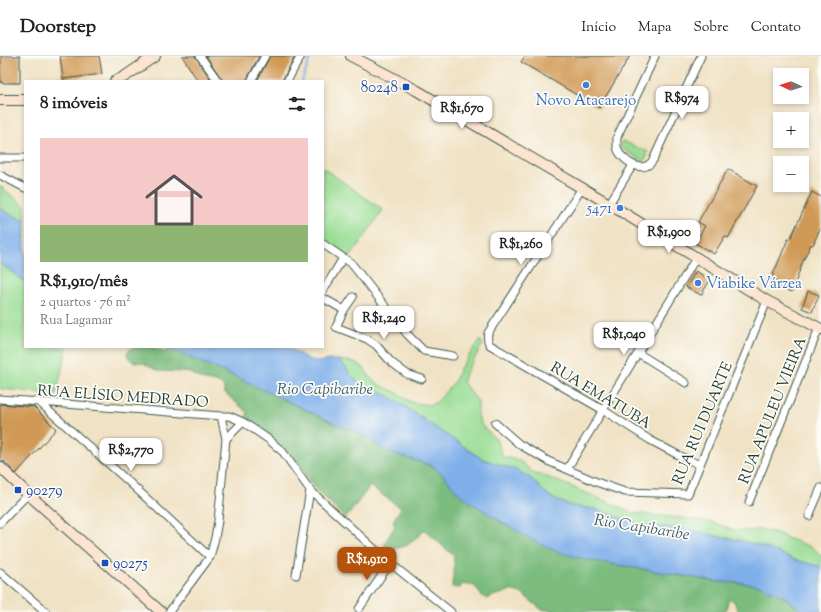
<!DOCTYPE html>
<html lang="pt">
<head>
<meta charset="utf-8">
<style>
  :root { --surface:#fff; --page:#f6f6f6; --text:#222; --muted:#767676; --line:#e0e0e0; --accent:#b45309 }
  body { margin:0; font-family:"Sorts Mill Goudy",serif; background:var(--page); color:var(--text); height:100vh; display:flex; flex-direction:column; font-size:15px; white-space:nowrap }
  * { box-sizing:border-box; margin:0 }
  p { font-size:13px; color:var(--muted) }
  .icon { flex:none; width:22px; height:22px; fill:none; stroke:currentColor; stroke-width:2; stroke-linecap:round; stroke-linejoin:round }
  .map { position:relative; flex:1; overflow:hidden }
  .side { position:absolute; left:24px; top:24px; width:300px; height:268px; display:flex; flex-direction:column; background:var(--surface); border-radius:0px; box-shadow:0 2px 6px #0003 }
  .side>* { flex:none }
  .needle { width:26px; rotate:273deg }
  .buttons { position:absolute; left:773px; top:12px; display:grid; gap:8px }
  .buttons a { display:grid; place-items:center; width:36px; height:36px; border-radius:0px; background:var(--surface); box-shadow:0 2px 6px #0003; font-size:20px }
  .price { position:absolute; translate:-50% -34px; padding:0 9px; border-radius:8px; background:#fff; color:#222; font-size:13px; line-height:26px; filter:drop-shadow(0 1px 2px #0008) }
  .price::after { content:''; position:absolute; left:50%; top:24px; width:12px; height:9px; margin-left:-6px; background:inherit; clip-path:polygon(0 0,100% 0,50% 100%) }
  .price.selected { background:var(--accent); color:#fff }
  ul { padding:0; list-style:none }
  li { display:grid; align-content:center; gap:8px; height:212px; padding:0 16px }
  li+li { border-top:1px solid var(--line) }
  li span { display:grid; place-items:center; height:124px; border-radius:0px; color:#555 }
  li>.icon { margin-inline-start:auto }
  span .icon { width:72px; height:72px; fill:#fffc; stroke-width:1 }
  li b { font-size:17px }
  h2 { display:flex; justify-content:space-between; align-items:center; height:48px; padding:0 16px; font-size:17px }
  header { display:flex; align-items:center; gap:24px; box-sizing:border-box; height:56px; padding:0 20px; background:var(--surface); border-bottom:1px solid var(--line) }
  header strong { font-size:19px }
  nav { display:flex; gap:22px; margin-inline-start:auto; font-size:14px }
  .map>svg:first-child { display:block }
</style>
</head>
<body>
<header>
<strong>Doorstep</strong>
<nav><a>Início</a><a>Mapa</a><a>Sobre</a><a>Contato</a></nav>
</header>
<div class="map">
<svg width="821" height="556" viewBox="0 0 821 556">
  <rect width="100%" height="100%" fill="#fdfcf7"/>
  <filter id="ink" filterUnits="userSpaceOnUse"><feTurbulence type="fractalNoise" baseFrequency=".025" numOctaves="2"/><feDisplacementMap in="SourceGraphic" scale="8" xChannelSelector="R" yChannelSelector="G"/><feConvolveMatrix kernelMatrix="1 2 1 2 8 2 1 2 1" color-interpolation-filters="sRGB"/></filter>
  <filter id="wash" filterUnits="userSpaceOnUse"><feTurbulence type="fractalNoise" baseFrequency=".012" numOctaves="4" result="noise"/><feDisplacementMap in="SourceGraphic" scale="16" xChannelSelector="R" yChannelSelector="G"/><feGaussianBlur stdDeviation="0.9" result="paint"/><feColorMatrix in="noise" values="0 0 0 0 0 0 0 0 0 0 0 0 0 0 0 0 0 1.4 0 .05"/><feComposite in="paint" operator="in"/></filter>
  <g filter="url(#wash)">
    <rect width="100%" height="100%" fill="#f0e2c4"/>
    <!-- green -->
    <path fill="#9add95" stroke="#5c8d64" d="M622 85H623L648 96 645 105H643L621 92 620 90Z
      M323 112 383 154 349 203 323 185Z
      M0 130 25 150V165L0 153Z
      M0 207 25 226V291H67L56 338 0 333Z
      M480 284 483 288 464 320 463 326 478 346V359L481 369 496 383 503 401 519 404 535 418 542 419 567 429 634 457 690 463 714 467 733 474 750 475 760 473 777 477 787 482 811 491 821 499V511L795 504 772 494 744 485 712 479 692 474 641 469 594 453 573 450 557 445 544 436 532 423 516 414 482 403 389 340 359 327 349 317 345 310 338 304 355 306 363 311 371 323 380 329 399 338 410 346 429 349 437 346 454 326 461 311Z"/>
    <!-- forest -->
    <path fill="#7bbc7e" stroke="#4d7c59" d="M134 291C140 291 145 290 151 291 159 292 162 297 170 293L234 320 340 370 354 374 367 381 381 392 434 411 499 465 555 495 583 503 719 526 744 527 761 530 785 541 803 556H770L762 550 757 553 755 556H738L734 545 729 543 725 556H560L541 553 521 537 510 534C502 539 494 538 487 543L481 539 475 530 462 528 460 532 452 531V526L454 519V500L425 474 408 489 390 495 385 492V486L395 470 393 465 401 452 370 430 346 462 313 431 296 404 279 388 245 363 248 357 224 336V331C218 325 209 325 201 323 197 321 194 318 190 317 180 315 169 316 159 315 154 314 151 310 145 308 138 305 128 308 127 296Z"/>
    <!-- water -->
    <path fill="#7eafe9" stroke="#4e768e" d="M0 153 25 165V226L0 207Z
      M165 291H288L308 303 318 306 330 304H338L345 310 349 317 359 327 389 340 482 403 516 414 532 423 544 436 557 445 573 450 594 453 641 469 692 474 712 479 744 485 772 494 795 504 819 510 821 511V556H803L785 541 761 530 744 527 719 526 583 503 555 495 528 482 473 448 456 435 444 420 434 411 418 405 396 399 381 392 367 381 354 374 340 370 234 320Z"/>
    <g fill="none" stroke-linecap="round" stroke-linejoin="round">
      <!-- stream -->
      <path stroke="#7eafe9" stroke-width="2" d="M302 25 311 0"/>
    </g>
    <g id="blocks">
      <!-- building -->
      <path fill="#d09954" d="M1 0H20V27H1L0 8H1Z
        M60 0H99L102 18 63 23Z
        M182 0H195L212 25H198Z
        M206 0H259L246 25H223Z
        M270 0H295L282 25H257Z
        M525 0H630L599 52 521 6Z
        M728 113 757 130 728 182 725 180 714 198 695 187 705 170 698 166Z
        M812 136 821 141V170L813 189 811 188 803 205 792 236 770 226 788 183H790Z
        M696 215 710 224 701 239 686 231Z
        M808 235 819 239 812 256 802 252Z
        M0 348 34 351 56 373 16 418 5 406 0 405Z"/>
    </g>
  </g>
  <g filter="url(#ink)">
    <use href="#blocks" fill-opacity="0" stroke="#3e564a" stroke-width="1"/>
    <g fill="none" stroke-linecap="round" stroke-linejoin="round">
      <defs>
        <path id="street" d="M200 0 218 25
          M655 0 617 81C617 86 616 90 618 94 619 98 623 101 626 104 635 111 646 115 653 104L701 0
          M251 25 265 0
          M287 25 301 0
          M0 102H25
          M0 119 25 132
          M582 132 488 277C487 282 487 285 490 289L603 354 650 384 678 399 700 409
          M609 148 633 109
          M323 188 351 207 407 278 424 295 453 300
          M323 235 343 202
          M353 241 344 254 336 271 367 283 376 289 391 306 407 318 422 323
          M323 242 344 254
          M638 297 686 327
          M0 343 221 360H229L243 366
          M39 346 129 426 210 501
          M495 367 519 388 548 405 599 427 625 436 688 438 767 245
          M226 383 243 366 268 383 283 396 310 434 334 456 390 507 451 556
          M567 413 696 202
          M749 446 819 272
          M809 460 821 432
          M0 467 28 438
          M0 516 46 556
          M296 519 310 434
          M359 553 390 507
          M169 556 210 501 215 482 218 465 226 383 221 360"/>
        <path id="secondary" d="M351 0 416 34 609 148 767 245 821 273
          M115 25 124 21 155 0
          M0 44H25
          M0 411 28 438 161 556"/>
      </defs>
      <!-- street casing -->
      <use href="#street" stroke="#3e564a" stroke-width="9"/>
      <!-- secondary casing -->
      <use href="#secondary" stroke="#3e564a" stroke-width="12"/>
      <!-- street -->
      <use href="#street" stroke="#fff" stroke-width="7"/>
      <!-- secondary -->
      <use href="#secondary" stroke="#fce5d0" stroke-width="10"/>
    </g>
  </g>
  <!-- markers -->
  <g fill="#3f7fe0" stroke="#fdfcf7" stroke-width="1.5">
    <circle cx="586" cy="29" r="4"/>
    <circle cx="620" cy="152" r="4"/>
    <circle cx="698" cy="227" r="4"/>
  </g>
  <g fill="#1a4fb4" stroke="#fdfcf7" stroke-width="1.5">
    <rect x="402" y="27" width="8" height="8" rx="2"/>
    <rect x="14" y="430" width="8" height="8" rx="2"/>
    <rect x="101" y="503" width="8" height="8" rx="2"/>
  </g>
  <g text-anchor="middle" stroke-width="3.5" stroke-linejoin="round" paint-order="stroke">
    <!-- transit labels -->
    <g font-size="15" fill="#164399" stroke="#fdfcf7" text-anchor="start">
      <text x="398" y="36" text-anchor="end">80248</text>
      <text x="26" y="439">90279</text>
      <text x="113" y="512">90275</text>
    </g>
    <!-- shop labels -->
    <g font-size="15" fill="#366cbe" stroke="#fdfcf7">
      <text x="586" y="49">Novo Atacarejo</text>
      <text x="612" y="157" text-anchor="end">5471</text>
      <text x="706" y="232" text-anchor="start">Viabike Várzea</text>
    </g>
    <!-- street labels -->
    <g font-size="15" fill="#1f3d34" stroke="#fdfcf7">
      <text transform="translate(601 339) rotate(31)" y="5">RUA EMATUBA</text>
      <text transform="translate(123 340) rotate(4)" y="5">RUA ELÍSIO MEDRADO</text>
      <text transform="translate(772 354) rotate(-68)" y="5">RUA APULEU VIEIRA</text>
      <text transform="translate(702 367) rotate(-67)" y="5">RUA RUI DUARTE</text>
    </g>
    <!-- water labels -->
    <g font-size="16" font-style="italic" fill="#3c5f6a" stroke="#fdfcf7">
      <text x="325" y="338">Rio Capibaribe</text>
      <text transform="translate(642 470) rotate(9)" y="6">Rio Capibaribe</text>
    </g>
  </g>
</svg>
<div class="buttons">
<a><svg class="needle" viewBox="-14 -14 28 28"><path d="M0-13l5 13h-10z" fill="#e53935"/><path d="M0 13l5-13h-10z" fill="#767676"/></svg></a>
<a>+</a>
<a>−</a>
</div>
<b class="price" style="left:682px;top:64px">R$974</b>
<b class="price" style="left:462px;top:74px">R$1,670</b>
<b class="price" style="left:669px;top:198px">R$1,900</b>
<b class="price" style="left:521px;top:210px">R$1,260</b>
<b class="price" style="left:384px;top:284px">R$1,240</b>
<b class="price" style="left:624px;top:300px">R$1,040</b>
<b class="price" style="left:131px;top:416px">R$2,770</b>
<b class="price selected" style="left:367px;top:525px">R$1,910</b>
<section class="side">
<h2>8 imóveis<svg class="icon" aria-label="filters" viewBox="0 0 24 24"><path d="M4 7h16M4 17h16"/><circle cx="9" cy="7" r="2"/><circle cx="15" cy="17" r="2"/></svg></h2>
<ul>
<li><span style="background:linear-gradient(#f6c9c9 70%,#8fb573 0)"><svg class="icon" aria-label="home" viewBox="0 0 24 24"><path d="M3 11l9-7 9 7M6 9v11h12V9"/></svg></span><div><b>R$1,910/mês</b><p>2 quartos · 76 m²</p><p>Rua Lagamar</p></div></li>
</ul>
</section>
</div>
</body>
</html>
